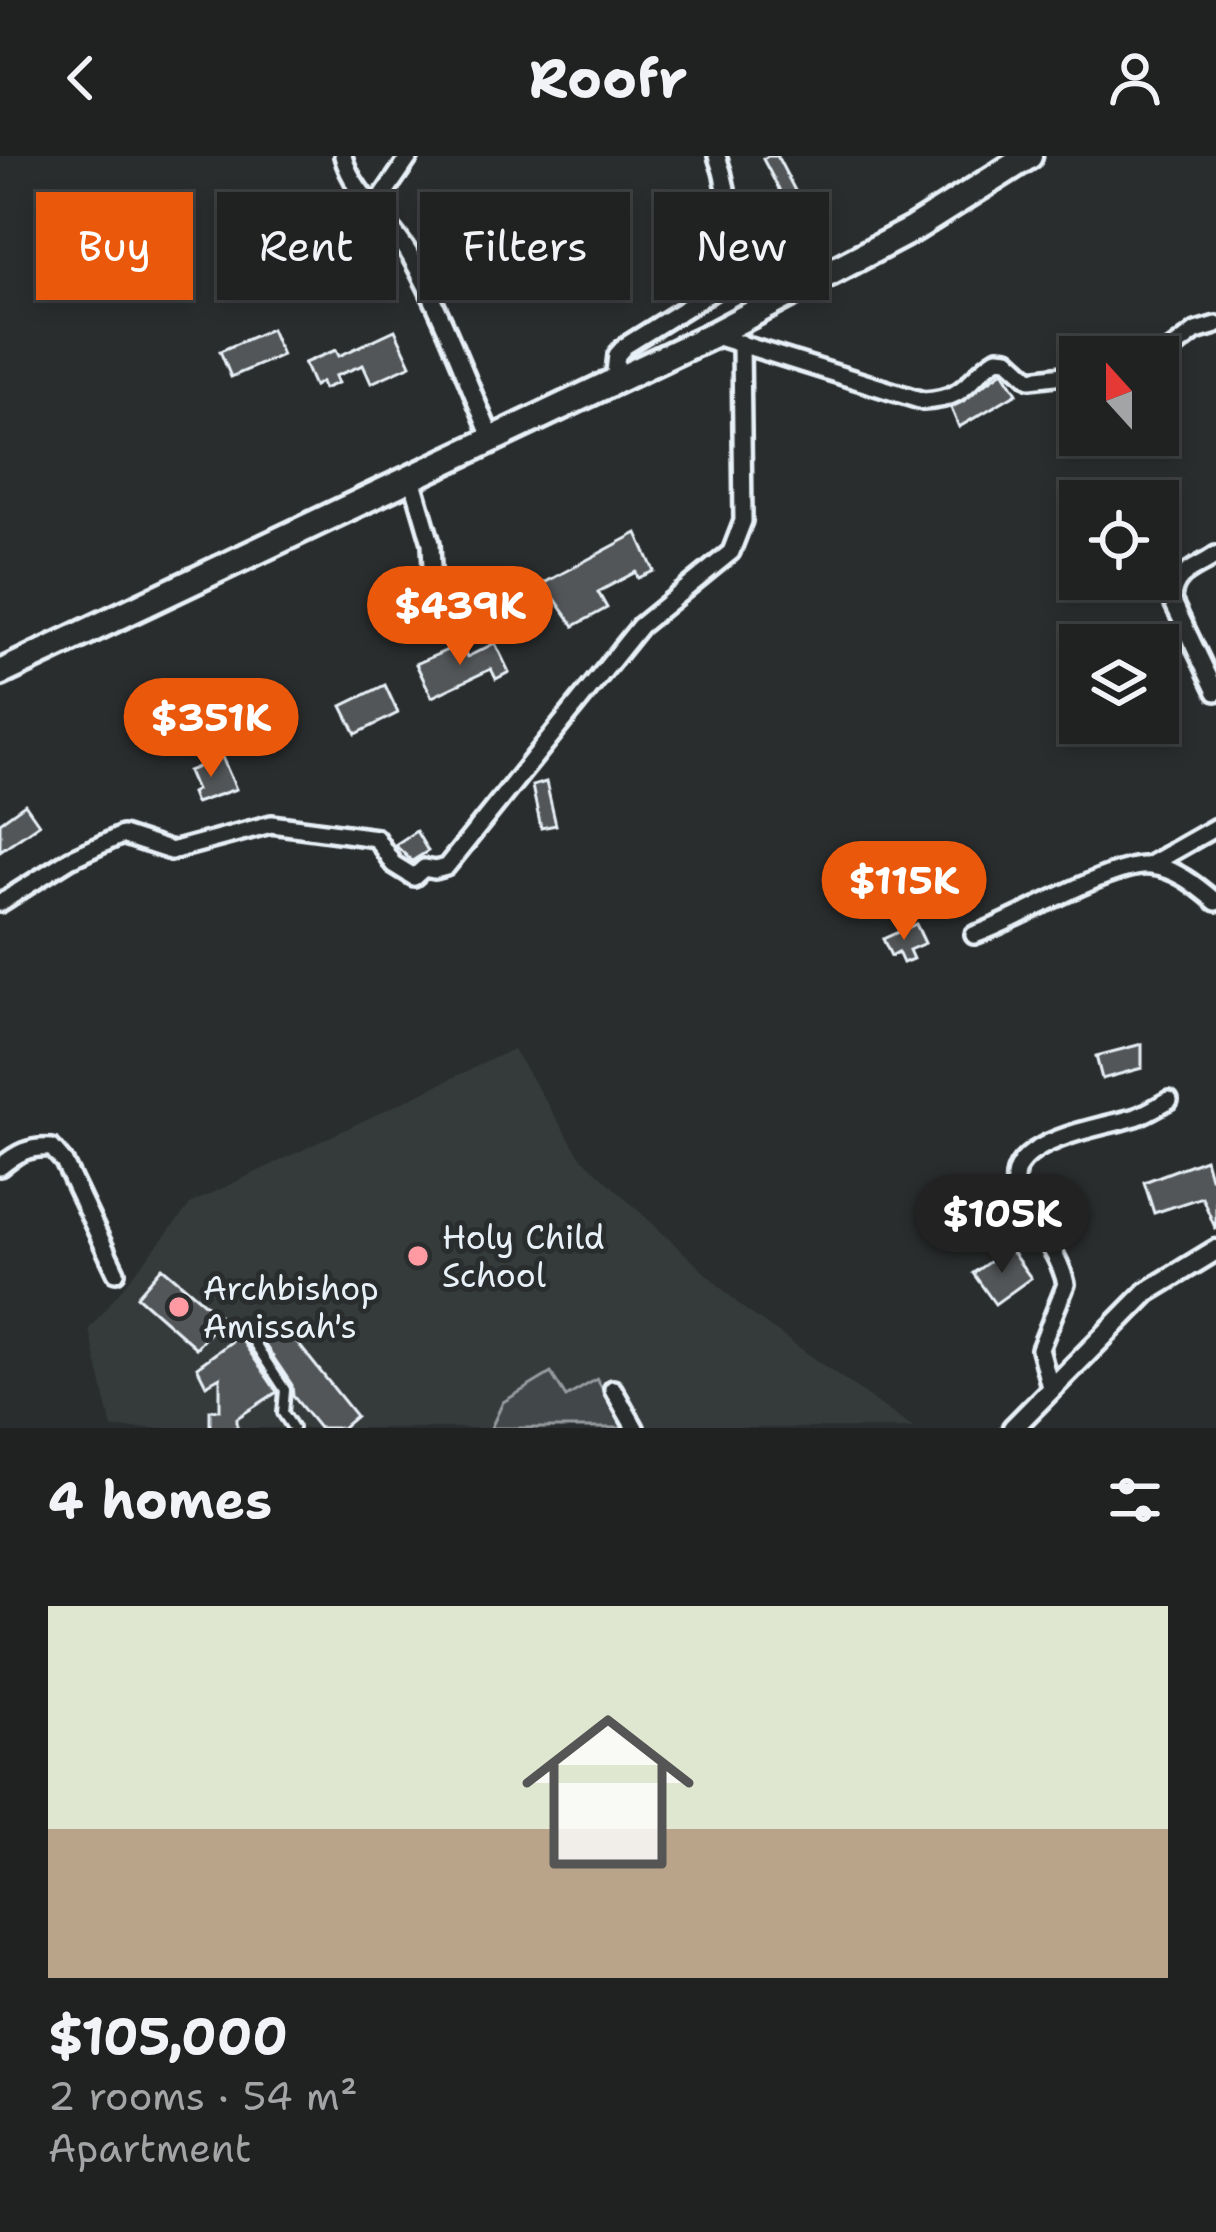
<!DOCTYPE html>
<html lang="en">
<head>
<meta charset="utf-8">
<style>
  :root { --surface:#202222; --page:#282a2a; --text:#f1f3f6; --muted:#a2a4a5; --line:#3d3f40; --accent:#ea580c }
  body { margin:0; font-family:"Shantell Sans",sans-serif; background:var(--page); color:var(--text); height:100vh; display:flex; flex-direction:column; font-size:45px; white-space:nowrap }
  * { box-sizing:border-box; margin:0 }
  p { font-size:39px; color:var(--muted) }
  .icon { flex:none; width:66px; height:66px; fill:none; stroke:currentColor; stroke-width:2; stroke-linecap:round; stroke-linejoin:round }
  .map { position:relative; height:1272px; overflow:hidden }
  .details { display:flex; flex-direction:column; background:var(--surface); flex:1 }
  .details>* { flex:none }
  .guide { position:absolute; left:36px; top:36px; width:1146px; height:108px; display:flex; gap:24px }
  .needle { width:78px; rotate:339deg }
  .tools { position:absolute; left:1059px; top:180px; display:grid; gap:24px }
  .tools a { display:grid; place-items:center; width:120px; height:120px; border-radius:0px; background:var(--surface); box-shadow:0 6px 18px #0003,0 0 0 3px var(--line); font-size:60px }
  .price { position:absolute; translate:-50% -102px; padding:0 27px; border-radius:42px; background:var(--accent); color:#fff; font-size:39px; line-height:78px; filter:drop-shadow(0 3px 6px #0008) }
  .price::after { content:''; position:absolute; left:50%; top:72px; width:36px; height:27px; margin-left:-18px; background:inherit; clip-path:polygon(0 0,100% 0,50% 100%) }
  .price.selected { background:#222; color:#fff }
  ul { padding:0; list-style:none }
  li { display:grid; align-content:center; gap:24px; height:636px; padding:0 48px }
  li+li { border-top:3px solid var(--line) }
  li span { display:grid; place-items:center; height:372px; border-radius:0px; color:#555 }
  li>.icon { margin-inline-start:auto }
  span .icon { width:216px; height:216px; fill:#fffc; stroke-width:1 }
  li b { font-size:51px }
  h2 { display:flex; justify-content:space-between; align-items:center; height:144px; padding:0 48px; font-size:51px }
  .chip { padding:0 42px; border-radius:0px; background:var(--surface); box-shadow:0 6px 18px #0003,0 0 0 3px var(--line); font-size:42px; line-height:108px }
  .chip.selected { background:var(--accent); color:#fff }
  header { display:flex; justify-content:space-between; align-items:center; height:156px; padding:0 48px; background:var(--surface); font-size:54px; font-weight:700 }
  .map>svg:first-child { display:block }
</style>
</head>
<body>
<header><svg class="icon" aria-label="back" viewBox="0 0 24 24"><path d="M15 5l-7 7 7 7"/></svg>Roofr<svg class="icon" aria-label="person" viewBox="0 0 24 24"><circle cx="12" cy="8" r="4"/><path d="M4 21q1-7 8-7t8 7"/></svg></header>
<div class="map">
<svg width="1216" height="1272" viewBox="0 0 1216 1272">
  <rect width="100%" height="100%" fill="#2a2d2e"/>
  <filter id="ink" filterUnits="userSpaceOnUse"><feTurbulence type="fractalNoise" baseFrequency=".00833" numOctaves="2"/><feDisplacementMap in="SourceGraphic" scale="24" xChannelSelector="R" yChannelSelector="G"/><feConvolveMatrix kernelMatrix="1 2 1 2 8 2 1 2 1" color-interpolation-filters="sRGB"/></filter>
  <g filter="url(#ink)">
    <!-- built -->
    <path fill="#363a3b" d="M513 893 580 1000 743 1152 913 1272H112L89 1173 192 1047Z"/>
    <!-- green -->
    <path fill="#424648" stroke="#959ca0" stroke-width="3" d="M551 1217 566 1241 597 1223 624 1272H491L503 1246Z"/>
    <!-- building -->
    <path fill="#535759" stroke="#e8f1f8" stroke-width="3" d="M768 0H777L803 50 791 56 763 3Z
      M514 60 532 95 520 101 523 106 504 112 498 101 490 98 479 77Z
      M271 173 282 199 231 221 220 195Z
      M395 174 411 209 371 227 363 209 335 220 338 227 323 233 321 226 314 230 304 207 336 194 339 200Z
      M1003 215 1017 237 959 271 951 252Z
      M637 377 654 415 638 422 636 416 598 436 607 452 574 470 544 427Z
      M495 487 509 516 496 523 491 513 432 541 416 508 461 488 467 501Z
      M385 529 398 557 356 578 342 550Z
      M222 601 236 633 195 647 191 637 196 634 188 615Z
      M546 626 556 669 541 672 532 630Z
      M25 648 39 668 0 695V666Z
      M416 675 428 695 412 705 395 689Z
      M916 768 925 787 909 794 913 803 903 807 898 796 891 800 883 783Z
      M1142 888V912L1102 923 1096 900Z
      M1205 1003 1210 1021 1216 1019V1074L1202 1041 1154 1057 1144 1026Z
      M1043 1031 1070 1066 1060 1073 1033 1039Z
      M1009 1092 1031 1122 995 1148 973 1117Z
      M162 1111 222 1162 196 1192 137 1140Z
      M284 1170 356 1260 342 1272H319L293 1240 292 1229 263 1186Z
      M239 1180 277 1236 237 1262V1272H210V1254H220V1221L206 1229 197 1211Z"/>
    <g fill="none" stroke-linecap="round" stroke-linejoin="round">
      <defs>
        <path id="service" d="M245 1173 285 1234 283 1257 293 1272"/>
        <path id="minor" d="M343 0C353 39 392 66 411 101 443 158 466 223 492 283
          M375 51 410 0
          M712 179 923 245C970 243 967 220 998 202L1008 203 1030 223 1080 217
          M1158 204 1196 175 1216 169
          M614 225 617 199 625 190 718 132C732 88 733 43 717 0
          M412 322 431 387 433 437
          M1216 399C1197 413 1173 416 1172 444L1216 536
          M1149 709 1216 671
          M0 747 70 703 122 679 171 695 271 668 376 682 393 708 414 721 424 712 435 714 446 711 640 470 731 396 743 365 741 187
          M974 779C1017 765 1112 706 1150 710 1176 712 1197 730 1216 746
          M0 1011C17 997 29 990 52 992L64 1006 116 1116
          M1050 1231 1040 1193 1066 1128C1059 1095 1032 1068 1018 1038 995 985 1106 971 1136 961 1147 957 1158 950 1169 944
          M613 1233 635 1272"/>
        <path id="tertiary" d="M1013 1272 1147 1136 1216 1094"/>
        <path id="trunk" d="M0 517 712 179 913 73 1029 0"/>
      </defs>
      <!-- service casing -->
      <use href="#service" stroke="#e8f1f8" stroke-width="16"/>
      <!-- minor casing -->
      <use href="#minor" stroke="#e8f1f8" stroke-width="24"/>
      <!-- tertiary casing -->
      <use href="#tertiary" stroke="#e8f1f8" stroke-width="27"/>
      <!-- trunk casing -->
      <use href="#trunk" stroke="#e8f1f8" stroke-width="33"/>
      <!-- service -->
      <use href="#service" stroke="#2a2d2e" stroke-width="8"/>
      <!-- minor -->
      <use href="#minor" stroke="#2a2d2e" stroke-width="15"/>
      <!-- tertiary -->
      <use href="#tertiary" stroke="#2a2d2e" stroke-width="18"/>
      <!-- trunk -->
      <use href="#trunk" stroke="#2a2d2e" stroke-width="24"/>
    </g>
  </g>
  <!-- markers -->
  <g fill="#ff9aa2" stroke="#2a2d2e" stroke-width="4.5">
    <circle cx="418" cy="1100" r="12"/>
    <circle cx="179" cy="1151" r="12"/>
  </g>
  <g text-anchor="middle" stroke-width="10" stroke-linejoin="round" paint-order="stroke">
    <!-- poi labels -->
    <g font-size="33" fill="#e8f1f8" stroke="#2a2d2e" text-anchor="start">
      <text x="442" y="1093">Holy Child<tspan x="442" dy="38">School</tspan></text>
      <text x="203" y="1144">Archbishop<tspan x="203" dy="38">Amissah's</tspan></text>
    </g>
  </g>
</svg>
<div class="tools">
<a><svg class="needle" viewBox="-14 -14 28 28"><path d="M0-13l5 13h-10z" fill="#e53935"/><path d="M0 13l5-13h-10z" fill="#a2a4a5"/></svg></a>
<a><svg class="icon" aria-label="locate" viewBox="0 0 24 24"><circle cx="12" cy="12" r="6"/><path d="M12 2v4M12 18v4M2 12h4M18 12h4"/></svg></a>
<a><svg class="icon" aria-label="layers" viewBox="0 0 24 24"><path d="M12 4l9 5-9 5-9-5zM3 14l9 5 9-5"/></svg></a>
</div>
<b class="price" style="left:460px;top:512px">$439K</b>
<b class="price" style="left:211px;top:624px">$351K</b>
<b class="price" style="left:904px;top:787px">$115K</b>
<b class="price selected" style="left:1002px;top:1120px">$105K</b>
<div class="guide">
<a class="chip selected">Buy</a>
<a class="chip">Rent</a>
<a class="chip">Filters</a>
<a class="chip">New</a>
</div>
</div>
<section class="details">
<h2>4 homes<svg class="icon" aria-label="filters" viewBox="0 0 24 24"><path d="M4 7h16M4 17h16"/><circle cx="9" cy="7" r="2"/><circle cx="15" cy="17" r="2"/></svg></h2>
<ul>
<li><span style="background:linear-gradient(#dfe7d0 60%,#b9a48a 0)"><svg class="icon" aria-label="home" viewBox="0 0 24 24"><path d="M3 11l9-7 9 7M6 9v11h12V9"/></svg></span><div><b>$105,000</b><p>2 rooms · 54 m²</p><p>Apartment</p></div></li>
</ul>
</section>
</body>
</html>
